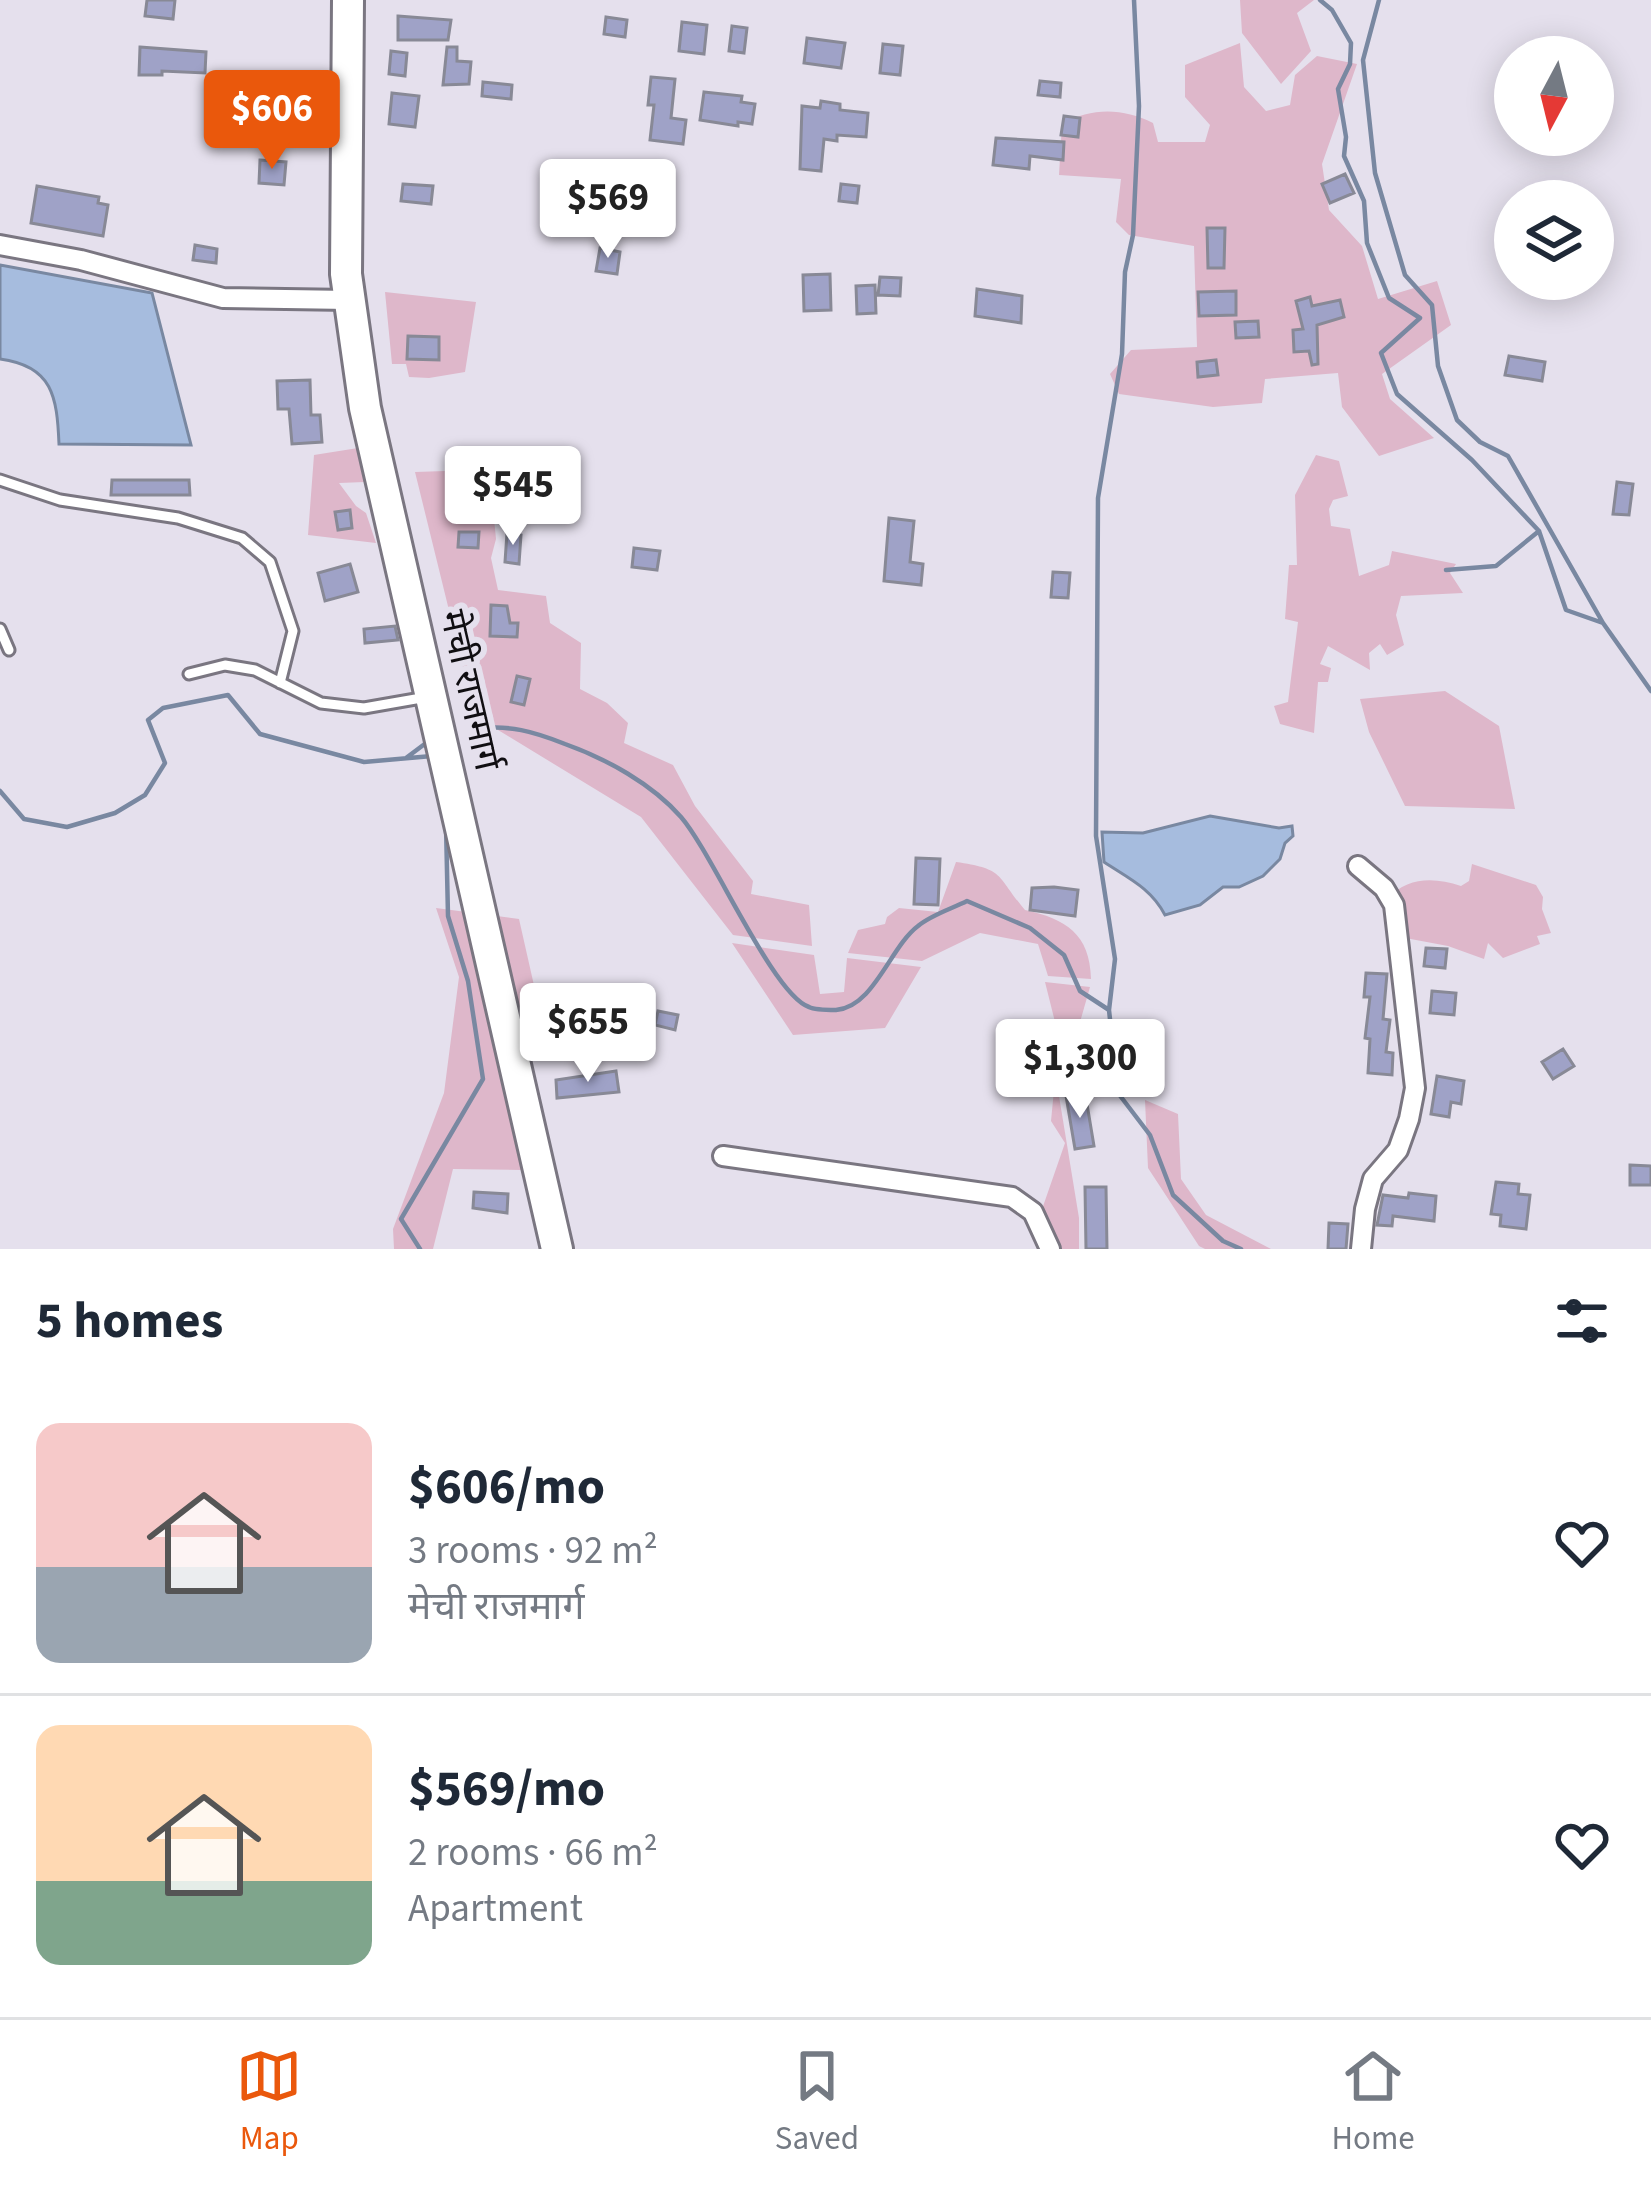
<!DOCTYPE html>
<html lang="en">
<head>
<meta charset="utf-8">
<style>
  :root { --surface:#fff; --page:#f2f2f3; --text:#1f2937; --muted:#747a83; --line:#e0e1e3; --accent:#ea580c }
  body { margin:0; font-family:"Source Sans 3","Noto Sans Devanagari",sans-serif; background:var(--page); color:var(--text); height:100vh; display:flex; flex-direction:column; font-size:45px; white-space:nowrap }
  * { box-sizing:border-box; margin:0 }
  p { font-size:39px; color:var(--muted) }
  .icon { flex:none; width:66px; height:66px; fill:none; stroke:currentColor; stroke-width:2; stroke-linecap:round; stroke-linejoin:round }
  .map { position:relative; height:1249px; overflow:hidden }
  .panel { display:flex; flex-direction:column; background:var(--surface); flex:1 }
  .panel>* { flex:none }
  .needle { width:78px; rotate:187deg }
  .tools { position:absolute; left:1494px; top:36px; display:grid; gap:24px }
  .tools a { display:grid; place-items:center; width:120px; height:120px; border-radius:50%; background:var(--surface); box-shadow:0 6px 30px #0003; font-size:60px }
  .price { position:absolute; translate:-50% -102px; padding:0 27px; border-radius:12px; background:#fff; color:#222; font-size:39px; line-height:78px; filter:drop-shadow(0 3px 6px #0008) }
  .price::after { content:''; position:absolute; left:50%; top:72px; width:36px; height:27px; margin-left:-18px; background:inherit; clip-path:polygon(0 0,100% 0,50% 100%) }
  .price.on { background:var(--accent); color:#fff }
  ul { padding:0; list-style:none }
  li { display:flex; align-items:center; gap:36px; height:300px; padding:0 36px }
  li+li { border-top:3px solid var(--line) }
  li span { display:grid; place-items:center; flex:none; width:336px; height:240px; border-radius:24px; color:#555 }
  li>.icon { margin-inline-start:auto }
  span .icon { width:144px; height:144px; fill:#fffc; stroke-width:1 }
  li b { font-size:51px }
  h2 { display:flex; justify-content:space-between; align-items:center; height:144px; padding:0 36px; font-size:51px }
  .tabs { display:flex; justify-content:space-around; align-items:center; height:168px; border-top:3px solid var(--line); background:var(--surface); font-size:33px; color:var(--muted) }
  .tabs a { display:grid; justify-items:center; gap:6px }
  .tabs .on { color:var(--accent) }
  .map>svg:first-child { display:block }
</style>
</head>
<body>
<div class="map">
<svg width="1651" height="1249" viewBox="0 0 1651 1249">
  <rect width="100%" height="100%" fill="#e5e0ed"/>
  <!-- green -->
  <path fill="#deb7ca" d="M1240 0H1314L1297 13 1311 51 1281 84 1242 33Z
    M1240 43 1244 87 1266 111 1290 105 1295 75 1317 56 1357 64 1322 164 1329 210 1362 246 1378 299 1437 281 1451 325 1382 374 1390 399 1434 438 1379 456 1342 407 1338 373 1265 379 1262 403 1213 407 1119 394 1110 374 1131 350 1197 347 1194 246 1129 235 1116 222 1121 179 1059 175 1062 124C1092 107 1123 108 1153 123L1158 142H1205L1210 125 1185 97V65Z
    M385 292 476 302 465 372 429 378 409 377 406 364H392Z
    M358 448 365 482 339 483 356 506 366 513 376 543 308 535 314 455Z
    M1316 455 1339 461 1348 496 1333 500 1329 509 1331 526 1350 529 1359 576 1389 565 1392 551 1456 564 1450 573 1463 593 1401 596 1396 615 1404 645 1387 655 1380 644 1369 653 1370 670 1328 646 1320 664 1331 668 1328 682H1318L1314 733 1280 724 1274 706 1288 702 1298 622 1285 619 1289 565H1297L1295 495Z
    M475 470 479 503 493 508 496 539 491 558 498 590 546 596 550 623 581 643 580 689 607 703 628 723 624 743 673 765 695 806 753 881 751 894 809 905 812 946 733 935 641 817 475 716 415 472Z
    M1445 691 1499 726 1515 809 1405 806 1369 732 1360 699Z
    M956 862C1006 869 996 876 1025 910 1066 919 1090 934 1091 979L1048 976 1038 944 980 933 922 961 848 953 858 930 885 924 887 917 899 908 938 912Z
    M1472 864 1536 885 1543 897 1542 909 1551 933 1537 936 1540 944 1503 958 1488 943 1484 959 1448 946 1400 937 1387 899C1408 877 1433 877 1461 886L1469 881Z
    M436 908 519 919 540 1012 507 1033 522 1170 453 1169 433 1249H394L393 1229 444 1093 459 977Z
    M732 943 814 955 820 994 844 992 847 958 921 967 885 1028 793 1035Z
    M1045 982 1090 987 1059 1096 1079 1218V1249H1039L1032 1238 1065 1143 1051 1121 1059 1038Z
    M1145 1100 1178 1114 1181 1179 1206 1215 1271 1249H1205L1199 1246 1148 1168Z"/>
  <!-- water -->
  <path fill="#a6bcde" stroke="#7988a1" stroke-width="3" d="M0 265 152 293 191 445 59 444C57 397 53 366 0 359Z
    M1210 816 1279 828 1292 826 1293 836 1285 843 1280 859 1263 876 1239 887H1223L1200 905 1165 915C1151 888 1128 878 1104 862L1102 832 1143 833Z"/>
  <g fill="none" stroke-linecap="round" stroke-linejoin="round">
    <!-- stream -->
    <path stroke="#7988a1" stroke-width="4.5" d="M1320 0 1332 10 1351 43 1350 64 1338 89 1346 137 1344 156 1364 201 1367 243 1389 298 1420 318 1381 353 1397 394 1472 460 1539 531 1566 610 1603 623 1651 691
      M1379 0 1363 60 1375 173 1405 275 1432 305 1438 366 1457 420 1480 442 1508 456 1603 623
      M1446 570 1496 566 1539 531
      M476 729C508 724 535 732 565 744 607 759 652 784 681 817 713 854 773 995 809 1007 815 1010 829 1010 836 1010 874 1007 890 947 918 926 931 915 951 909 967 901L1030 928 1064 955 1080 991 1109 1010 1118 1093 1150 1135 1173 1195 1223 1241 1241 1249
      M406 758 430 740
      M0 791 24 819 67 827 115 813 145 795 165 763 148 720 163 708 228 695 260 734 364 762 432 756
      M1109 1010 1115 959 1096 836 1098 498 1122 354 1125 272 1133 235 1139 106 1134 0
      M420 1249 401 1219 483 1079 468 981 448 916 446 826"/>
  </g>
  <!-- building -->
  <path fill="#9fa2c7" stroke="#888996" stroke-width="3" d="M147 0H175L173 19 145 16Z
    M398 16 451 20 448 40H398Z
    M606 17 627 20 625 37 604 34Z
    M682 22 707 25 704 54 679 51Z
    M732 26 747 28 744 53 729 51Z
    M807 38 845 43 841 68 804 63Z
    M883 44 903 46 900 75 880 73Z
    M140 47 206 52 205 73 162 71V75H139Z
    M447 47H457V61L471 62 469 84 443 85Z
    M391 51 407 53 405 76 389 74Z
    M651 77 675 79 671 118 686 120 683 144 650 140 654 105H648Z
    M1040 81 1061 83 1060 97 1038 95Z
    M483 82 512 85 511 99 482 96Z
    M704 92 742 96 741 102 755 104 752 124 738 122V126L700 120Z
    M392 93 419 96 415 127 389 124Z
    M821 101 840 104V110L868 113 866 137 837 135V141L824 139 821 171 800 169 802 106 820 108Z
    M1064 116 1080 118 1078 137 1061 135Z
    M996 138 1064 142 1063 160 1030 156 1029 169 993 165Z
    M260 160 286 162 284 185 259 183Z
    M1345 174 1354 193 1330 203 1322 184Z
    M403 184 433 186 431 204 401 201Z
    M841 184 859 186 857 203 839 201Z
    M37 186 99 197 98 203 108 205 103 236 31 223Z
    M1207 228H1225L1224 268H1208Z
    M195 245 217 249 216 263 193 260Z
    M600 248 620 252 617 274 596 271Z
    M830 274 831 310 804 311 803 275Z
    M880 277 901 278 900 296 878 295Z
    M875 285 876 313 857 314 856 286Z
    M977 289 1022 296 1021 323 975 316Z
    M1236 291V315L1199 316 1198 292Z
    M1310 297 1312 306 1340 300 1344 317 1317 325 1318 364 1312 365 1309 351 1294 352 1293 330 1303 329 1296 301Z
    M1258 321 1259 337 1236 338 1235 322Z
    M408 336 439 337V360L407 359Z
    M1509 356 1545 362 1542 381 1505 375Z
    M1216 360 1218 375 1198 377 1197 362Z
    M310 380 311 415H320L322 442 292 444 289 409H278L277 381Z
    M112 480H189L190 495H111Z
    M1617 482 1633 484 1629 515 1613 514Z
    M350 510 352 528 338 530 335 512Z
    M889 518 914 521 910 562 923 564 921 585 884 581Z
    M459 532H479L478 548 458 547Z
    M507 533 521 535 519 564 505 562Z
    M634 548 660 551 657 570 632 567Z
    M350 564 358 592 325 601 318 573Z
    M1053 572 1070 573 1068 598 1051 597Z
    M491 605 507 606 510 623H518L517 637 490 636Z
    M395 626 398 640 365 643 364 629Z
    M517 676 530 679 524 705 511 702Z
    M916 858 940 859 938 905 914 904Z
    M1054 887 1078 890 1075 916 1030 910 1032 888Z
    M1426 948 1447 949 1445 968 1424 966Z
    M1366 973 1387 974 1383 1019 1390 1020 1386 1052 1393 1053 1392 1075 1368 1073 1370 1039 1365 1038 1370 997H1364Z
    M1432 991 1456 993 1454 1015 1430 1013Z
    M658 1011 678 1015 675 1030 655 1025Z
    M1563 1049 1574 1066 1553 1079 1542 1062Z
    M616 1071 619 1092 557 1098 556 1080Z
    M1437 1076 1464 1081 1461 1104 1451 1102 1449 1117 1431 1114Z
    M1085 1092 1094 1146 1075 1149 1066 1096Z
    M1630 1165 1651 1166V1185H1630Z
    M1496 1182 1519 1184 1518 1194 1530 1195 1526 1229 1500 1226 1501 1215 1491 1214Z
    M1085 1187H1106L1107 1249H1086Z
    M474 1192 508 1194 507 1213 473 1208Z
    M1409 1193 1436 1196 1434 1221 1393 1216 1392 1226 1377 1225 1383 1195 1408 1198Z
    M1329 1223 1348 1224 1346 1249H1328Z"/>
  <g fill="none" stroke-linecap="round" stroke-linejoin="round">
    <defs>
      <path id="service" d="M0 480 60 500 178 518 242 538 270 562 293 631 280 683
        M0 629 9 650
        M189 674 225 665 255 670 321 703 364 708 427 697"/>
      <path id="minor" d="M0 245 81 260 223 298 349 300
        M1358 866 1384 888 1394 905 1415 1088 1409 1119 1398 1150 1373 1179 1365 1209 1361 1249
        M723 1156 1012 1197 1033 1212 1050 1249"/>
      <path id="primary" d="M348 0 346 274 365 408 557 1249"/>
    </defs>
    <!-- service casing -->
    <use href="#service" stroke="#7a7681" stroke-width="15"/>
    <!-- minor casing -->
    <use href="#minor" stroke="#7a7681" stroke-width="24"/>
    <!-- primary casing -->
    <use href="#primary" stroke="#7a7681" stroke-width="36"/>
    <!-- service -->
    <use href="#service" stroke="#fff" stroke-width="9"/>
    <!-- minor -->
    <use href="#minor" stroke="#fff" stroke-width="18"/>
    <!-- primary -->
    <use href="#primary" stroke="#fff" stroke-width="30"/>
  </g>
  <g text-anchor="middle" stroke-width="12" stroke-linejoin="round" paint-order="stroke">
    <!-- street labels -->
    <g font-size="36" fill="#100e12" stroke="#e5e0ed">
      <text transform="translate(471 690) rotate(77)" y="13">मेची राजमार्ग</text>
    </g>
  </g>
</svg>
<div class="tools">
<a><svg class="needle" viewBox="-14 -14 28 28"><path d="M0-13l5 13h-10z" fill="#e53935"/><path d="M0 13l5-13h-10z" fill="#747a83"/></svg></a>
<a><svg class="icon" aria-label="layers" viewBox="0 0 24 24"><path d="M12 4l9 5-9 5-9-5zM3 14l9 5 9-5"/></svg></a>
</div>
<b class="price on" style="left:272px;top:172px">$606</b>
<b class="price" style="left:608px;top:261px">$569</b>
<b class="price" style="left:513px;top:548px">$545</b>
<b class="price" style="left:588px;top:1085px">$655</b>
<b class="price" style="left:1080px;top:1121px">$1,300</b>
</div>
<section class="panel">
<h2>5 homes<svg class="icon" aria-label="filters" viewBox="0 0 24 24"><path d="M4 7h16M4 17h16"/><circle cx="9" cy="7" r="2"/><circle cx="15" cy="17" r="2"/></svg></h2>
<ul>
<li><span style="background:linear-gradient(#f6c9c9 60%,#9aa5b1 0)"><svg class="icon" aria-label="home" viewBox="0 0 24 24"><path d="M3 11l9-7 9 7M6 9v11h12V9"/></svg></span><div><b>$606/mo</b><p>3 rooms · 92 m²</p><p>मेची राजमार्ग</p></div><svg class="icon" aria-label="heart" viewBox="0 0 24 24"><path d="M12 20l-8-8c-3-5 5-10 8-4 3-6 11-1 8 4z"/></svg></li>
<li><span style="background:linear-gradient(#ffd9b3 65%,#7fa58c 0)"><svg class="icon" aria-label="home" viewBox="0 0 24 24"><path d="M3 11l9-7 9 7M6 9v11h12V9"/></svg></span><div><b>$569/mo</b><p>2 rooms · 66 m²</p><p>Apartment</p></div><svg class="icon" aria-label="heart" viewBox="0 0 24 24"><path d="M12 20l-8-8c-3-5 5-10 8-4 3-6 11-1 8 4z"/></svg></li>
</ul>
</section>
<nav class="tabs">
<a class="on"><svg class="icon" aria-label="map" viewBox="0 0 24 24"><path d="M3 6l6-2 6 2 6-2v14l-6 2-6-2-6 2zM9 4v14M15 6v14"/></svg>Map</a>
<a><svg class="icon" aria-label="saved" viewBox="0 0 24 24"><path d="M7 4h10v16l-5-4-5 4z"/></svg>Saved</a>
<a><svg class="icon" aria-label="home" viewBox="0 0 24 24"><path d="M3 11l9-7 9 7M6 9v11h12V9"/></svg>Home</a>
</nav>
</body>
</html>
